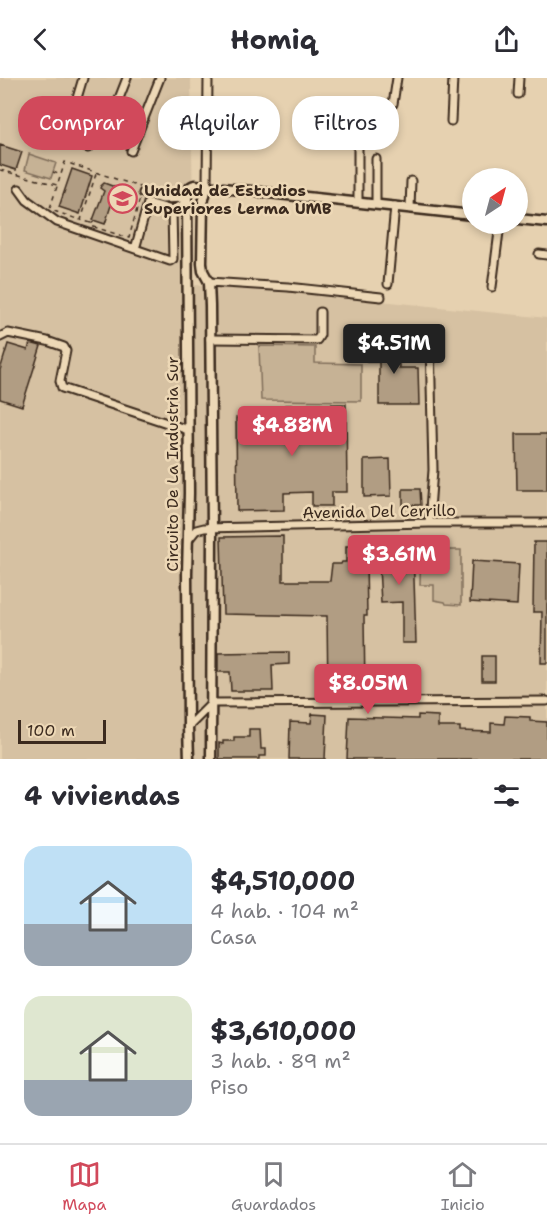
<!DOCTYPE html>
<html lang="es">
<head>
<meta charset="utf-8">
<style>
  :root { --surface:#fff; --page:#f2f2f3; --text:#2b2b33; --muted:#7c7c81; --line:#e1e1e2; --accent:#d1495b }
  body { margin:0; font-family:"Shantell Sans",sans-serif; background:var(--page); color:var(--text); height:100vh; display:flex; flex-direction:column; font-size:22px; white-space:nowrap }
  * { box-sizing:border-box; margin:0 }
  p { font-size:20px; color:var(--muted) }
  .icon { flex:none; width:33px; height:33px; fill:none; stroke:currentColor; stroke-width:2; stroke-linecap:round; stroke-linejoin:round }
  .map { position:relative; height:681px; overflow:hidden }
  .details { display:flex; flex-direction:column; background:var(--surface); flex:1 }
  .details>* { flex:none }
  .top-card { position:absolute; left:18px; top:18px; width:512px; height:54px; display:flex; gap:12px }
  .needle { width:39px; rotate:36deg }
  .controls { position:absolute; left:462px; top:90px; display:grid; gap:12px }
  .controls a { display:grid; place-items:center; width:66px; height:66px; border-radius:50%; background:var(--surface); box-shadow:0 3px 9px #0003; font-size:30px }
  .scale { position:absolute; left:18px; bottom:15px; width:88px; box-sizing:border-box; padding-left:6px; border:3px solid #3b2a1e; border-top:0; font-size:16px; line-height:21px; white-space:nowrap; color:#3b2a1e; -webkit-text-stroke:4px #edd8b6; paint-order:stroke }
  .price { position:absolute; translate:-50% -51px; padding:0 14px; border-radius:6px; background:var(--accent); color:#fff; font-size:20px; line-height:39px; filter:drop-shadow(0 2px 3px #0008) }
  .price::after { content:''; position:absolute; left:50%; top:36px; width:18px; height:14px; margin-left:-9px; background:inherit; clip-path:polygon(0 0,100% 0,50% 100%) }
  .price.selected { background:#222; color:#fff }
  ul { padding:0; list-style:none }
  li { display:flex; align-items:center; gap:18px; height:150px; padding:0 24px }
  li span { display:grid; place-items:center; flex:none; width:168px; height:120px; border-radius:18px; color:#555 }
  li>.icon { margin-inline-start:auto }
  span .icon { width:72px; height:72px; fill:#fffc; stroke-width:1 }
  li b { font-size:26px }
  h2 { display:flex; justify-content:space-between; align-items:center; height:72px; padding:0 24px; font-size:26px }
  .chip { padding:0 21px; border-radius:24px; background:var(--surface); box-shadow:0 3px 9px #0003; font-size:21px; line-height:54px }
  .chip.selected { background:var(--accent); color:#fff }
  header { display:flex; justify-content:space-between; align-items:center; height:78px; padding:0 24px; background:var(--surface); font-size:27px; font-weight:700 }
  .dock { display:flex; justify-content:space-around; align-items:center; height:84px; border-top:2px solid var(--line); background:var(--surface); font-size:16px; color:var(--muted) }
  .dock a { display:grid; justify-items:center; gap:3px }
  .dock .selected { color:var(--accent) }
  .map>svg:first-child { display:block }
</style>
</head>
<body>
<header><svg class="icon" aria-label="back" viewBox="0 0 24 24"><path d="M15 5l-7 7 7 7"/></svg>Homiq<svg class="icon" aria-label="share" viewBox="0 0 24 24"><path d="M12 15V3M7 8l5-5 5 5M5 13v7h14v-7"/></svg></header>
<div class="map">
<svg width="547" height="681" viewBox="0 0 547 681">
  <rect width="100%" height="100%" fill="#e6d1b0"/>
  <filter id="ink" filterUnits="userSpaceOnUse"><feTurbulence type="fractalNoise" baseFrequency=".0167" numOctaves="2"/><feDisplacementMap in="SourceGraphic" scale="12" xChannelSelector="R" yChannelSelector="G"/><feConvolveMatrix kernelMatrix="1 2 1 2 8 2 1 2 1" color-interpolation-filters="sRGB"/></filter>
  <g filter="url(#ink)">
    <!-- built -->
    <path fill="#d6c1a2" d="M0 0H191L194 207 361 221 547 240V681H0Z"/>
    <!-- green -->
    <path fill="#c6b295" stroke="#806e5a" stroke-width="1.5" d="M29 76 56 85 51 100 25 92Z
      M259 268 315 269V285L361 286V323L261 322Z
      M407 460H432L433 488H440V475H445L448 472H461V527L446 526 445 524 434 522V507H420L421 467 419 463 407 464Z"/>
    <!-- building -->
    <path fill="#b19d83" stroke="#3b2a1e" stroke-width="1.5" d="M0 67 22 74 16 92 0 87Z
      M72 91 92 98 80 136 59 129Z
      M104 105 115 109 113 115H115L105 146 93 142 104 113 100 110 101 108Z
      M366 264H398L399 290H418L419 327H379V284H367Z
      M30 265 41 268 22 328 0 321V292L8 266 28 272Z
      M346 326 347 414H332V428H312V414L284 415V432L237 433 236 340H285V327Z
      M516 356H547V412H517Z
      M390 381 391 418 364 419V382Z
      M403 411H420L421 427H403Z
      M283 458V503H330L332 486H341L342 484H346V468H355L354 484 366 483 367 538H364L365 614 328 615 327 538 223 536 221 459Z
      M534 464H547V585H541L542 534H533Z
      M413 469 416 565H402V524L381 525 378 471Z
      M472 483 519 486 517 527 470 524Z
      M289 574V586L272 587 273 613H231L230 594H218V575Z
      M482 578H495V603H482Z
      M312 636 327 637 325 681H289L290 644 311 645Z
      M418 637 438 638V649H460V653L491 654V645L504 646 505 638 530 639V643L547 644V681H347L349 639 418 641Z
      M249 651H260L261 671H266V678H259V681H219V665L223 666V663H234V659H249Z"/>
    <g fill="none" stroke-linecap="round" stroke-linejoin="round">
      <defs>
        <path id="minor" d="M83 0 65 60 67 64 88 70
          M518 16 519 0
          M118 23 127 0
          M393 26 397 0
          M451 43 453 0
          M358 58V124
          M131 73 160 0
          M207 109 208 0
          M19 111 27 122 57 144 170 183 173 181 172 132
          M143 115 162 121 187 120
          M376 126V81
          M410 130 411 103
          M135 171 148 125 172 132 187 125
          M539 176 547 177
          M209 204 288 209 381 219
          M388 206 395 128
          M492 209 500 146
          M0 259 8 255 47 263 64 269 66 273 60 303 62 310 188 352
          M210 261 317 262 320 257V234
          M429 445 433 392 430 263
          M188 462 196 452 204 450 429 445H547
          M188 649 212 625 547 623"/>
        <path id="major" d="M207 109 203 125 202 185 203 193 209 204 210 228 212 450 211 681
          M518 141 547 144
          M189 681 188 649 187 496 189 415 187 119C188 113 189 108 195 107L472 137"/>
      </defs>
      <!-- minor casing -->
      <use href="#minor" stroke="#3b2a1e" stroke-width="11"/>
      <!-- major casing -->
      <use href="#major" stroke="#3b2a1e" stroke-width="13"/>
      <!-- path -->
      <path stroke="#3b2a1e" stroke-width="1.5" stroke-dasharray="4.5 4.5" stroke-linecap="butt" d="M0 92 57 107
        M53 94 61 97
        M50 130 65 84 140 109
        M54 133 80 142
        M95 143 92 145 91 148 129 160 140 120
        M91 145 81 142 96 96"/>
      <!-- minor -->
      <use href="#minor" stroke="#edd8b6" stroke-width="7"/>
      <!-- major -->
      <use href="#major" stroke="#edd8b6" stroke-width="8"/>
    </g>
  </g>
  <!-- icons -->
  <defs>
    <symbol id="school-ring" viewBox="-11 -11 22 22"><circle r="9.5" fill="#edd8b6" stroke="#d1495b" stroke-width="1.5"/><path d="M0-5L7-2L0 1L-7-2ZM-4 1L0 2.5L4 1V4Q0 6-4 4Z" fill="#d1495b"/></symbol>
  </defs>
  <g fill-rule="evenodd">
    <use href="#school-ring" x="106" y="104" width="33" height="33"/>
  </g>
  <g text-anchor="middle" stroke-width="5" stroke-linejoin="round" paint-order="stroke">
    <!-- poi labels -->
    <g font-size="16" font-weight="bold" fill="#3b2a1e" stroke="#edd8b6" text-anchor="start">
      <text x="144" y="118">Unidad de Estudios<tspan x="144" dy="18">Superiores Lerma UMB</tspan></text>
    </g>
    <!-- street labels -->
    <g font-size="16" fill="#3b2a1e" stroke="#edd8b6">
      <text transform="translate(172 386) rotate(-90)" y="6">Circuito De La Industria Sur</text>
      <text transform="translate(379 433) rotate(-1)" y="6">Avenida Del Cerrillo</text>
    </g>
  </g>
</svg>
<div class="controls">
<a><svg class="needle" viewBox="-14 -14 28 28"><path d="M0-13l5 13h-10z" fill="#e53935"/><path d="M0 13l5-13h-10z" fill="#7c7c81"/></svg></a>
</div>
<div class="scale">100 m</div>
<b class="price selected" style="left:394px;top:297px">$4.51M</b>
<b class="price" style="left:292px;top:379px">$4.88M</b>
<b class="price" style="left:399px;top:508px">$3.61M</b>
<b class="price" style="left:368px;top:637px">$8.05M</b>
<div class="top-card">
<a class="chip selected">Comprar</a>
<a class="chip">Alquilar</a>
<a class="chip">Filtros</a>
</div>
</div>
<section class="details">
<h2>4 viviendas<svg class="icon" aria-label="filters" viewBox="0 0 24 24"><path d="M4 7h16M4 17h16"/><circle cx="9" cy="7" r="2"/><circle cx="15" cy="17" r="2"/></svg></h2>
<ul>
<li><span style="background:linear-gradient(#bfe0f5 65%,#9aa5b1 0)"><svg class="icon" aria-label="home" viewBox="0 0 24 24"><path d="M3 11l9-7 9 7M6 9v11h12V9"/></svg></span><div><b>$4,510,000</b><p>4 hab. · 104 m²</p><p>Casa</p></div></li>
<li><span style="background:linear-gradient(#dfe7d0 70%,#9aa5b1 0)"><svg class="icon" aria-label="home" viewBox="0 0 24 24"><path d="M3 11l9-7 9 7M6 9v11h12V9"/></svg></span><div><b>$3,610,000</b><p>3 hab. · 89 m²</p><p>Piso</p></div></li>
</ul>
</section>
<nav class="dock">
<a class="selected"><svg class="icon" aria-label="map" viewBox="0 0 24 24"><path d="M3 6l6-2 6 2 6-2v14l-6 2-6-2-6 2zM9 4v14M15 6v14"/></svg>Mapa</a>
<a><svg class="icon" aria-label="saved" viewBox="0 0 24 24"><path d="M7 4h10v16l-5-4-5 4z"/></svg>Guardados</a>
<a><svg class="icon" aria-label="home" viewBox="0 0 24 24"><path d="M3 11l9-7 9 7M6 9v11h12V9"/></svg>Inicio</a>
</nav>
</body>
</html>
